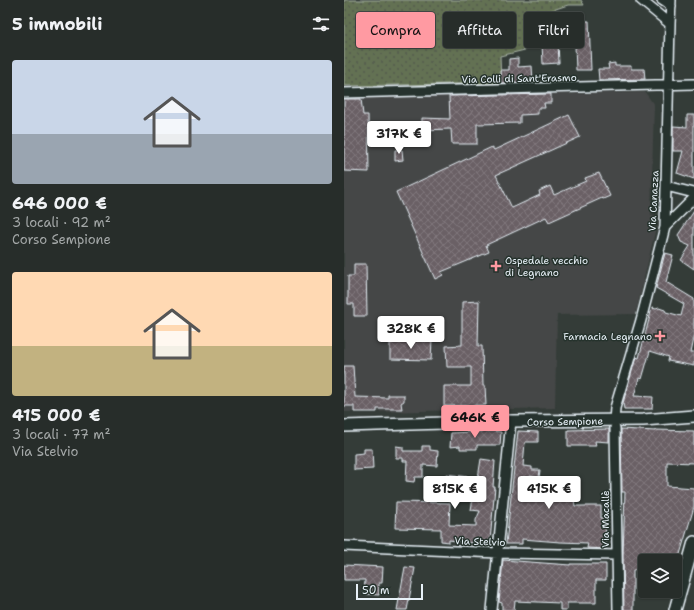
<!DOCTYPE html>
<html lang="it">
<head>
<meta charset="utf-8">
<style>
  :root { --surface:#272d2a; --page:#333936; --text:#f1f3f6; --muted:#a4a8a8; --line:#434947; --accent:#ff9aa2 }
  body { margin:0; font-family:"Shantell Sans",sans-serif; background:var(--page); color:var(--text); height:100vh; display:flex; flex-direction:column; font-size:15px; white-space:nowrap }
  * { box-sizing:border-box; margin:0 }
  p { font-size:13px; color:var(--muted) }
  .icon { flex:none; width:22px; height:22px; fill:none; stroke:currentColor; stroke-width:2; stroke-linecap:round; stroke-linejoin:round }
  .map { position:relative; flex:1; overflow:hidden }
  .details { display:flex; flex-direction:column; background:var(--surface); width:344px }
  .details>* { flex:none }
  .banner { position:absolute; left:12px; top:12px; width:278px; height:36px; display:flex; gap:8px }
  .fabs { position:absolute; left:294px; top:554px; display:grid; gap:8px }
  .fabs a { display:grid; place-items:center; width:44px; height:44px; border-radius:4px; background:var(--surface); box-shadow:0 1px 3px #0004,0 0 0 1px var(--line); font-size:20px }
  .scale { position:absolute; left:12px; bottom:10px; width:67px; box-sizing:border-box; padding-left:4px; border:2px solid #e8f1f8; border-top:0; font-size:11px; line-height:14px; white-space:nowrap; color:#e8f1f8; -webkit-text-stroke:3px #26332d; paint-order:stroke }
  .price { position:absolute; translate:-50% -34px; padding:0 9px; border-radius:4px; background:#fff; color:#222; font-size:13px; line-height:26px; filter:drop-shadow(0 1px 2px #0008) }
  .price::after { content:''; position:absolute; left:50%; top:24px; width:12px; height:9px; margin-left:-6px; background:inherit; clip-path:polygon(0 0,100% 0,50% 100%) }
  .price.current { background:var(--accent); color:#111 }
  ul { padding:0; list-style:none }
  li { display:grid; align-content:center; gap:8px; height:212px; padding:0 12px }
  li span { display:grid; place-items:center; height:124px; border-radius:4px; color:#555 }
  li>.icon { margin-inline-start:auto }
  span .icon { width:72px; height:72px; fill:#fffc; stroke-width:1 }
  li b { font-size:17px }
  h2 { display:flex; justify-content:space-between; align-items:center; height:48px; padding:0 12px; font-size:17px }
  .chip { padding:0 14px; border-radius:4px; background:var(--surface); box-shadow:0 1px 3px #0004,0 0 0 1px var(--line); font-size:14px; line-height:36px }
  .chip.current { background:var(--accent); color:#111 }
  main { display:flex; flex:1; min-height:0 }
  .map>svg:first-child { display:block }
</style>
</head>
<body>
<main>
<section class="details">
<h2>5 immobili<svg class="icon" aria-label="filters" viewBox="0 0 24 24"><path d="M4 7h16M4 17h16"/><circle cx="9" cy="7" r="2"/><circle cx="15" cy="17" r="2"/></svg></h2>
<ul>
<li><span style="background:linear-gradient(#c9d6e8 60%,#9aa5b1 0)"><svg class="icon" aria-label="home" viewBox="0 0 24 24"><path d="M3 11l9-7 9 7M6 9v11h12V9"/></svg></span><div><b>646 000 €</b><p>3 locali · 92 m²</p><p>Corso Sempione</p></div></li>
<li><span style="background:linear-gradient(#ffd9b3 60%,#c2b280 0)"><svg class="icon" aria-label="home" viewBox="0 0 24 24"><path d="M3 11l9-7 9 7M6 9v11h12V9"/></svg></span><div><b>415 000 €</b><p>3 locali · 77 m²</p><p>Via Stelvio</p></div></li>
</ul>
</section>
<div class="map">
<svg width="350" height="610" viewBox="0 0 350 610">
  <defs>
    <pattern id="park-dots" width="8" height="8" patternUnits="userSpaceOnUse"><rect width="8" height="8" fill="#637152"/><path d="M2 2h.1M6 6h.1" fill="none" stroke="#535a4e" stroke-width="1.8" stroke-linecap="round"/></pattern>
    <pattern id="building-cross-hatch" width="8" height="8" patternUnits="userSpaceOnUse"><rect width="8" height="8" fill="#6b6065"/><path d="M0 0l8 8M0 8l8-8" fill="none" stroke="#80777c"/></pattern>
  </defs>
  <rect width="100%" height="100%" fill="#343c38"/>
  <filter id="ink" filterUnits="userSpaceOnUse"><feTurbulence type="fractalNoise" baseFrequency=".025" numOctaves="2"/><feDisplacementMap in="SourceGraphic" scale="8" xChannelSelector="R" yChannelSelector="G"/><feConvolveMatrix kernelMatrix="1 2 1 2 8 2 1 2 1" color-interpolation-filters="sRGB"/></filter>
  <g filter="url(#ink)">
    <!-- built -->
    <path fill="#444746" d="M301 92 310 105 307 215 314 219 292 314 213 315 211 408 33 412H0V98Z"/>
    <!-- park -->
    <path fill="url(#park-dots)" stroke="#a6b1a5" d="M0 0H237L240 5H224L193 15 185 49 156 56 157 83 0 86Z"/>
    <!-- building -->
    <path fill="url(#building-cross-hatch)" stroke="#e8f1f8" d="M230 21H245L247 70H232Z
      M197 22H213L215 63 199 64Z
      M174 58V67L188 66 189 82 157 83 156 70H165V59Z
      M271 63V66H287V69H300L301 79 255 80 254 69H265L264 64Z
      M207 94V103H200L201 108H194V114L176 115V123L133 124V144H108L107 129 78 130V118L106 119 105 96Z
      M0 99H17L19 115H24L25 172 0 171Z
      M225 115 236 137 152 175 168 208 196 195 195 191 206 186 210 195 242 181 241 178 255 173 266 196 259 199 258 198 205 222 202 217 142 245 145 252 97 272 99 275 91 279 52 192 148 147 150 150Z
      M343 115H350V179L333 173 339 151H329V126L343 127Z
      M63 126V133L41 134V127Z
      M51 150H58L59 160 51 161Z
      M350 211V269L337 260 346 246 337 242 334 235Z
      M321 253 329 255 322 282 350 299V334L346 353H350V366L324 361 325 357 306 351 298 379 295 378 290 396 309 397 308 409H280L279 403 292 357 295 358 308 308 312 309 315 308 321 310 322 312 337 316 340 304 312 288Z
      M10 264H22L23 316H10V304H4V276H10Z
      M135 301 134 346H138L139 386H141L142 405 100 406V386H127V367H103L102 346 118 345V302Z
      M53 340 71 341V340H88L87 360 46 359V343L53 342Z
      M0 366H9L11 397 44 398V395H60V401L57 403 58 409H33V412H10V406H0Z
      M265 429V442L251 441 252 446H224V430Z
      M277 429 311 431V430L350 431V463L323 462V486L350 488V507L334 561H301V570H289V610H280L279 556 281 492H278Z
      M149 431 157 432 156 445H133V449H116V446L106 447 107 433Z
      M174 431 194 432V442H181L179 466 188 467V470H196L195 478 186 476 183 494 215 497 216 480 223 481 222 499 230 500 231 506H257V518H261L262 549 243 548 244 543 216 542 178 539V544H162Z
      M52 446 59 447V451H78V446H86V450L94 451 93 466 79 465V477H71L70 482 62 481 63 461H59V458H52Z
      M20 449H28L29 469 10 470V454L20 453Z
      M137 459 151 461 149 487H151L146 541 143 545 105 540V542L97 541V529L51 528 52 502 106 503 105 525 132 526V520L136 511 127 510 131 486 109 484 108 491H100L102 474 134 478Z
      M159 560 226 565V564H262V580H252V603H223V610H216V603L171 601 170 610H158V603L155 602Z
      M0 565 39 567 38 583H35V595L20 594 21 580H0Z
      M61 567 71 568 63 610H53Z"/>
    <g fill="none" stroke-linecap="round" stroke-linejoin="round">
      <defs>
        <path id="minor" d="M297 0 326 24
          M318 0 327 6
          M0 93 350 84
          M322 186 350 193
          M321 227 350 198
          M270 421 271 408 297 320 321 227 326 24 327 0
          M271 428 274 610
          M0 546 154 553 272 555
          M148 610 167 421"/>
        <path id="major" d="M0 426 167 421 299 420 350 416
          M331 610 350 542"/>
      </defs>
      <!-- minor casing -->
      <use href="#minor" stroke="#e8f1f8" stroke-width="12"/>
      <!-- major casing -->
      <use href="#major" stroke="#e8f1f8" stroke-width="14"/>
      <!-- minor -->
      <use href="#minor" stroke="#26332d" stroke-width="9"/>
      <!-- major -->
      <use href="#major" stroke="#26332d" stroke-width="11"/>
    </g>
  </g>
  <!-- markers -->
  <g fill="#ff9aa2" stroke="#26332d" stroke-width="1.5">
    <path d="M150 260h4v4h4v4h-4v4h-4v-4h-4v-4h4z"/>
    <path d="M314 330h4v4h4v4h-4v4h-4v-4h-4v-4h4z"/>
  </g>
  <g text-anchor="middle" stroke-width="3" stroke-linejoin="round" paint-order="stroke">
    <!-- street labels -->
    <g font-size="10" fill="#e8f1f8" stroke="#26332d">
      <text transform="translate(175 78) rotate(-1)" y="4">Via Colli di Sant'Erasmo</text>
      <text transform="translate(309 201) rotate(-87)" y="4">Via Canazza</text>
      <text transform="translate(221 421) rotate(-1)" y="4">Corso Sempione</text>
      <text transform="translate(261 519) rotate(-90)" y="4">Via Macallè</text>
      <text transform="translate(136 541) rotate(2)" y="4">Via Stelvio</text>
    </g>
    <!-- poi labels -->
    <g font-size="10" fill="#e8f1f8" stroke="#26332d" text-anchor="start">
      <text x="161" y="264">Ospedale vecchio<tspan x="161" dy="12">di Legnano</tspan></text>
      <text x="308" y="340" text-anchor="end">Farmacia Legnano</text>
    </g>
  </g>
</svg>
<div class="fabs">
<a><svg class="icon" aria-label="layers" viewBox="0 0 24 24"><path d="M12 4l9 5-9 5-9-5zM3 14l9 5 9-5"/></svg></a>
</div>
<div class="scale">50 m</div>
<b class="price" style="left:55px;top:155px">317K €</b>
<b class="price" style="left:67px;top:350px">328K €</b>
<b class="price current" style="left:131px;top:439px">646K €</b>
<b class="price" style="left:111px;top:510px">815K €</b>
<b class="price" style="left:205px;top:510px">415K €</b>
<div class="banner">
<a class="chip current">Compra</a>
<a class="chip">Affitta</a>
<a class="chip">Filtri</a>
</div>
</div>
</main>
</body>
</html>
